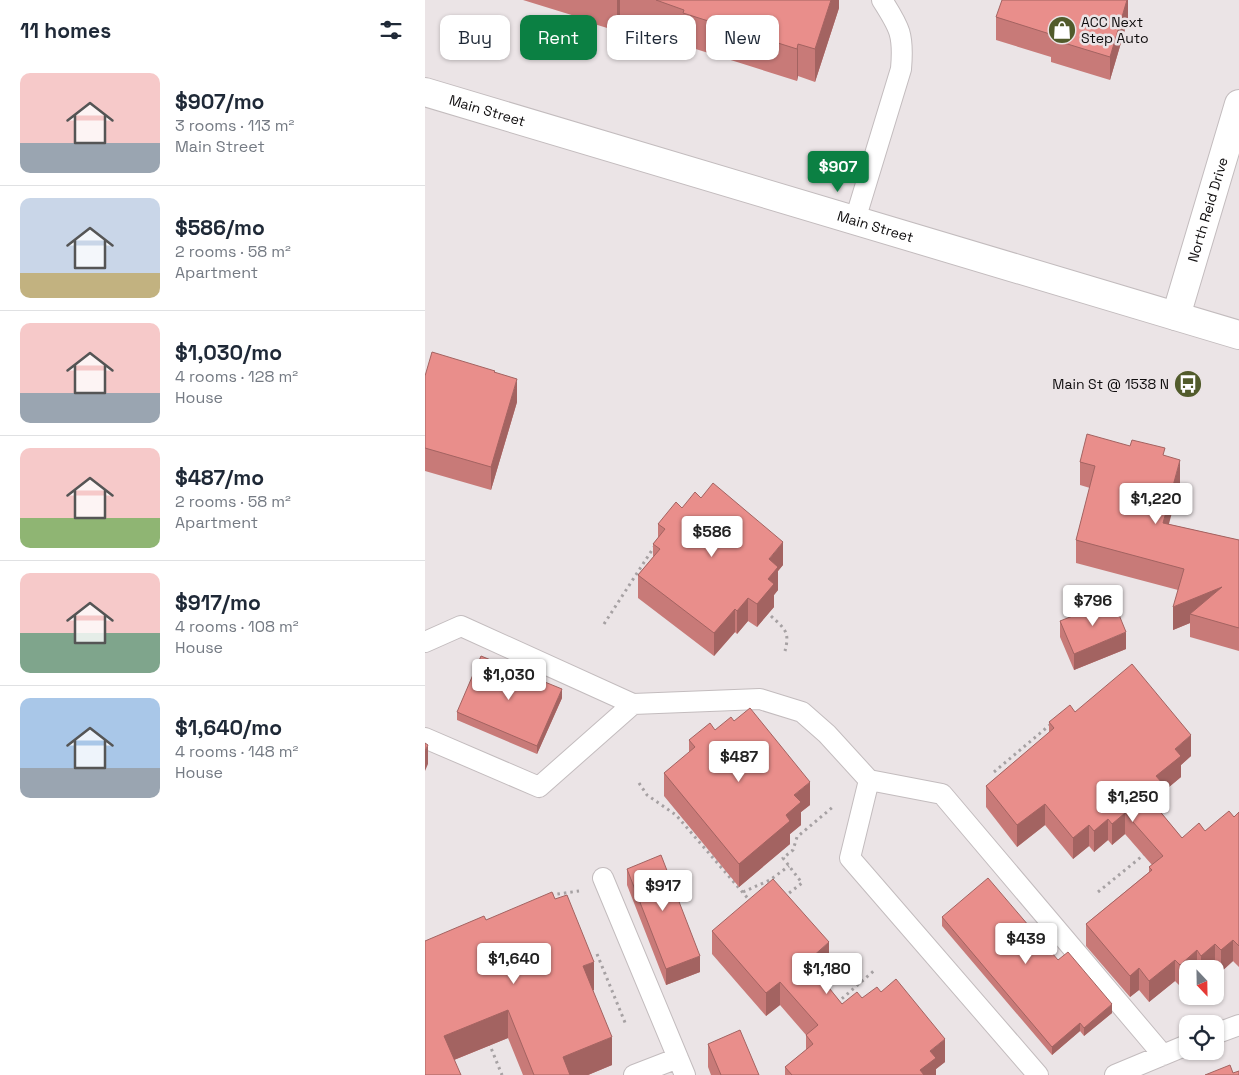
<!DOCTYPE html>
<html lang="en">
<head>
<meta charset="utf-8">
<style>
  :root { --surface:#fff; --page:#f6f6f7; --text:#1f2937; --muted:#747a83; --line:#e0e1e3; --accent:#0b8043 }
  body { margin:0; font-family:"Space Grotesk",sans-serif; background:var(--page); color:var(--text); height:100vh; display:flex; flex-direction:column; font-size:19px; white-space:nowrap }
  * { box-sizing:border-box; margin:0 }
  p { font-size:16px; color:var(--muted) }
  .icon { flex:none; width:28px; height:28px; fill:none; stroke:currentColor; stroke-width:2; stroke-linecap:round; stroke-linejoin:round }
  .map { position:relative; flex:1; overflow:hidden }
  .details { display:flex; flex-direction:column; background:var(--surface); width:425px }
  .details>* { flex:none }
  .guide { position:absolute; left:15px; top:15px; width:475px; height:45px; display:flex; gap:10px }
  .needle { width:32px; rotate:158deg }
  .controls { position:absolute; left:754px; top:960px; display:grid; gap:10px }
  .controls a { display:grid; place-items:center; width:45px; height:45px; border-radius:10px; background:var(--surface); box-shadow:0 1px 4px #0004; font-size:25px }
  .price { position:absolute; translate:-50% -42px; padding:0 11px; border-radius:5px; background:#fff; color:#222; font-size:16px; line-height:32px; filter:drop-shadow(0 1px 2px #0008) }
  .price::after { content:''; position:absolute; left:50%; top:30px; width:15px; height:11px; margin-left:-8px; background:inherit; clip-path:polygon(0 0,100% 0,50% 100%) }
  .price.active { background:var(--accent); color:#fff }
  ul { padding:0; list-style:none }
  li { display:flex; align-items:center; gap:15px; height:125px; padding:0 20px }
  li+li { border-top:1px solid var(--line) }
  li span { display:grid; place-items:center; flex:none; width:140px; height:100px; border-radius:10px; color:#555 }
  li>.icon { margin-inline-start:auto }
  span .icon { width:60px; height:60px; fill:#fffc; stroke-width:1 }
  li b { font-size:21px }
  h2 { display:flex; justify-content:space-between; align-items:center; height:60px; padding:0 20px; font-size:21px }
  .tag { padding:0 18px; border-radius:10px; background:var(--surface); box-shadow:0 1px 4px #0004; font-size:18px; line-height:45px }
  .tag.active { background:var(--accent); color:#fff }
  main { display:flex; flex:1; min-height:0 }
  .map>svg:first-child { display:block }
</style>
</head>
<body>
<main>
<section class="details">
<h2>11 homes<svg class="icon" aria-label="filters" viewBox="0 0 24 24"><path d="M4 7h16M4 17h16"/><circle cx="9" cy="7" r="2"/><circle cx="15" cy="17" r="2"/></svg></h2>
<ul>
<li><span style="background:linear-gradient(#f6c9c9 70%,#9aa5b1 0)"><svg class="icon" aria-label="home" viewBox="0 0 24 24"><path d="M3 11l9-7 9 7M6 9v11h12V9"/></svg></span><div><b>$907/mo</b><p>3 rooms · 113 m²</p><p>Main Street</p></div></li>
<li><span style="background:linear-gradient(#c9d6e8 75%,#c2b280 0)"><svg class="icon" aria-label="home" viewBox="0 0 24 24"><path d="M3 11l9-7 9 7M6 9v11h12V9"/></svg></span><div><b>$586/mo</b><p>2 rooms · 58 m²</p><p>Apartment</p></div></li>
<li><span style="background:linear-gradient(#f6c9c9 70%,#9aa5b1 0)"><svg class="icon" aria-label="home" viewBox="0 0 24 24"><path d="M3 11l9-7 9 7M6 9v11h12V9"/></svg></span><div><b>$1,030/mo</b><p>4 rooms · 128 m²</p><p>House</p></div></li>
<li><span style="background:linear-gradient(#f6c9c9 70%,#8fb573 0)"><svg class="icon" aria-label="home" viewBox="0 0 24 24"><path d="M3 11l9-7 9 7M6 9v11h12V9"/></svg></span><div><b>$487/mo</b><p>2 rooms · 58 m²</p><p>Apartment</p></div></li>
<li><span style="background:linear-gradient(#f6c9c9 60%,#7fa58c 0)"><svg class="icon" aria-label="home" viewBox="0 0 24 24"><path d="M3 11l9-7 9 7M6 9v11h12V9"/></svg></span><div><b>$917/mo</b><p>4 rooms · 108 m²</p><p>House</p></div></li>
<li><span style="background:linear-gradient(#a9c7e8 70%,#9aa5b1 0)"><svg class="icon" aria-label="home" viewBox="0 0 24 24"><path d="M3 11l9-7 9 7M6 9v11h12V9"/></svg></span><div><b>$1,640/mo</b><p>4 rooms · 148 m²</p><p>House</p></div></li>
</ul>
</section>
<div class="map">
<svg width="814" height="1075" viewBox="0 0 814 1075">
  <rect width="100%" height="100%" fill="#ebe4e6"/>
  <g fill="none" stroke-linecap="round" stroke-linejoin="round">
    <defs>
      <path id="lane" d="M430 220 476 69C479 35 475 28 457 0
        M0 642 36 626 208 704 335 699 377 712 402 734 444 780 517 794 738 1055
        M0 738 114 787 208 704
        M444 780 425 858 613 1075
        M178 878 260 1075
        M790 1034 814 1025
        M209 1075 253 1058
        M690 1075 762 1045"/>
      <g id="street">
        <path id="s1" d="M751 316 814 104"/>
      </g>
      <g id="secondary">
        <path id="s2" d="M0 92 814 335"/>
      </g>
    </defs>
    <!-- lane casing -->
    <use href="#lane" stroke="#c3bcbe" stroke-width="22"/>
    <!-- street casing -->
    <use href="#street" stroke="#c3bcbe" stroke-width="30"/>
    <!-- secondary casing -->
    <use href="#secondary" stroke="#c3bcbe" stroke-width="30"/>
    <!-- path -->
    <path stroke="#a6a1a3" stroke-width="3" stroke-dasharray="2.5 4" stroke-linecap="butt" d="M346 616C360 629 365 632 360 651
      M179 624 229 547
      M569 772 626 724
      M214 783 222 795 251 815 326 902
      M318 892 345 880 364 866
      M673 892 721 853
      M126 895 154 891
      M359 897 377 883 358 858 368 850 372 837 409 806
      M172 954 201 1025
      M412 1003 451 969
      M64 1043 77 1075"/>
    <!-- lane -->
    <use href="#lane" stroke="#fff" stroke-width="20"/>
    <!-- street -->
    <use href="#street" stroke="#fff" stroke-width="28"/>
    <!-- secondary -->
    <use href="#secondary" stroke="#fff" stroke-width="28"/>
  </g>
  <!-- wall -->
  <path fill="#c87a78" d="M98 0H414V8L390 82 373 76 372 81 258 45V42L195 21 192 31 166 23V21Z
    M703 0V19L685 80 626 62V57L571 40V17Z
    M70 372 92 402 66 490 0 471V376Z
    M740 456 755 483 743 524 814 540V651L765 637V623L748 630 753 590 651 563V540L665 488 655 485V462Z
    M257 508 358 565 353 571V590L349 595V607L332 627 323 621 312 634 310 632 289 656 213 598V575L228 557V544L233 538V524Z
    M635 621 701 649 649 670 635 637Z
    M137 698 112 754 32 720V712Z
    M650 712 766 756 756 765V777L738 792V806L733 809 757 838 780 831 809 817 814 812V967L808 961 796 972 790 965 786 969H762L755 986 750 981 724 1002 714 990 705 997 661 946V924L724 872V867L727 865 700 834 687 845 683 840 669 852 664 846 648 859 620 825 592 847 561 807V786L624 733V722Z
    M290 730 385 805 376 812V825L365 834V844L314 887 239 796V773L264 753V740Z
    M202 869 275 972 241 985 202 885Z
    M517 917 687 1013 659 1036 655 1031 627 1055 517 926Z
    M61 920 169 990H168L187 1065 163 1075H98L83 1038 29 1060 0 1075Z
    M287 931 404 965 393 975 417 1004 437 998 520 1062 511 1069V1075H360V1067L381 1050V1035L355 1005 341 1016 287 954Z
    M283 1044 334 1075H286L283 1067Z"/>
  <!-- shaded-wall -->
  <path fill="#a36361" d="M192 0H195V21L192 31Z
    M406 0H414V8L390 82V49Z
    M702 0H703V19L685 80V57Z
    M373 44V76L372 81V49Z
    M92 379V402L66 490V467Z
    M755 460V483L738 546V523Z
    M358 542V565L353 571V590L349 595V607L332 627V604L344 559Z
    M797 587 765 614V623L748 630V607Z
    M323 598V621L312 634V611Z
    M310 609V632L289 656V633Z
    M701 632V649L649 670V654Z
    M137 689V698L112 754V746Z
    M766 735V756L756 765V777L738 792V806L723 818V797L731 776 750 749Z
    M3 745V764L0 771V751Z
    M385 782V805L376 812V825L365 834V844L314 887V864L361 815 369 795Z
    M620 804V825L592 847V825Z
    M700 813V834L687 845V824Z
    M683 819V840L669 852V831Z
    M664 825V846L648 859V838Z
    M808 940V961L796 972V950Z
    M404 942V965L388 980 384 963 386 958Z
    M790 944V965L786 969H776V956Z
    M772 950V969H762V980L755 986V965Z
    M275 956V972L241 985V969Z
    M750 960V981L724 1002V981Z
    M169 962V990L158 994V966Z
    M714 968V990L705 997V976Z
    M355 982V1005L341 1016V993Z
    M687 1004V1013L659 1036V1028Z
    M83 1010V1038L19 1064V1036Z
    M655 1023V1031L627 1055V1047Z
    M187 1037V1065L163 1075H138V1057Z
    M520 1039V1062L511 1069V1075H495V1070L505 1051Z"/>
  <!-- building -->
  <path fill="#e98e8b" stroke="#a36361" d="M231 0H406L390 49 373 44 372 49 258 13 259 10Z
    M577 0H702L685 57 626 39 628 35 571 17Z
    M7 352 70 371 69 372 92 379 66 467 0 448V376Z
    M662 434 705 446 707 440 740 448 738 455 755 460 738 523 814 540V628L765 614 797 587 748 607 759 569 651 540 670 466 655 462Z
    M288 483 358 542 344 559 353 567 343 579 349 584 332 604 323 598 312 611 310 609 289 633 213 575 235 549 228 544 240 529 233 524 251 502 257 508 270 492 276 498Z
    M688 600 701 632 649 654 635 621Z
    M56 656 137 689 112 746 32 712Z
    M707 664 766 735 750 749 756 756 731 776 738 784 723 797 757 838 774 823 780 831 804 811 809 817 814 812V946L808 940 796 950 790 944 776 956 772 950 755 965 750 960 724 981 714 968 705 976 661 924 727 870 724 867 738 856 700 813 687 824 683 819 669 831 664 825 648 838 620 804 592 825 561 786 629 728 624 722 645 705 650 712Z
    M325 708 385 782 369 795 376 802 361 815 365 821 314 864 239 773 270 747 264 740 285 723 290 730 306 717 309 721Z
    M0 743 3 745 0 751Z
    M236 855 275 956 241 969 202 869Z
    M563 878 633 960 643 952 687 1004 659 1028 655 1023 627 1047 517 917Z
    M348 879 404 942 386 958 388 960 384 963 417 1004 432 992 437 998 452 987 456 992 471 979 520 1039 505 1051 511 1058 495 1070 499 1075H367L360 1067 388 1044 381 1035 393 1025 355 982 341 993 287 931Z
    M127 892 130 899 142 895 169 962 158 966 187 1037 138 1057 145 1075H109L83 1010 19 1036 36 1075H0V941L59 916 61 920Z
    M315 1030 334 1075H296L283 1044Z
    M805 1065 808 1073 814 1071V1075H780Z"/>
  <!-- icons -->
  <defs>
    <symbol id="shop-disc" viewBox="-11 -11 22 22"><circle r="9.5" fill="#515b2b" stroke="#ebe4e6"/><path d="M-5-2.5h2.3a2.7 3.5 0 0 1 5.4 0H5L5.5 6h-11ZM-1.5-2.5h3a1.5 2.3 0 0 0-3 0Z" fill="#fff"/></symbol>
    <symbol id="bus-disc" viewBox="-11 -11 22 22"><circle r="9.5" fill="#515b2b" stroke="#ebe4e6"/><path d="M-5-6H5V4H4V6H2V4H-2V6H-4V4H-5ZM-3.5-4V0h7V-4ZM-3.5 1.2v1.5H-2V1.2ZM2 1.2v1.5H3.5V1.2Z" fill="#fff"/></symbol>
  </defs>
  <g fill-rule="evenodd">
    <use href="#shop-disc" x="621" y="14" width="32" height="32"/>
    <use href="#bus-disc" x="747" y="368" width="32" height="32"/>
  </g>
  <g text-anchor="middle" stroke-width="5" stroke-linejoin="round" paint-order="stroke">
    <!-- poi labels -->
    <g font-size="14" fill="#0e0c0d" stroke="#ebe4e6" text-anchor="start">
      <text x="656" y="27">ACC Next<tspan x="656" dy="16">Step Auto</tspan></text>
      <text x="744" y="389" text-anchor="end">Main St @ 1538 N</text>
    </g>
    <!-- street labels -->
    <g font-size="14" fill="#0e0c0d" stroke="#ebe4e6">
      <text dy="5" stroke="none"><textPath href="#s2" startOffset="65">Main Street</textPath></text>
      <text dy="5" stroke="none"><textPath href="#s1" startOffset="111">North Reid Drive</textPath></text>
      <text dy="5" stroke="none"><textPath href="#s2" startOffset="470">Main Street</textPath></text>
    </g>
  </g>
</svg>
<div class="controls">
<a><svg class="needle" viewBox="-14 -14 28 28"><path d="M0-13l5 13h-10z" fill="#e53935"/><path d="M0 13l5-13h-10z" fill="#747a83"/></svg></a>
<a><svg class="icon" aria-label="locate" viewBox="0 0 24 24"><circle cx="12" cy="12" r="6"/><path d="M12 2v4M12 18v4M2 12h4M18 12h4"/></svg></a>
</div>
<b class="price active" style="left:413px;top:193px">$907</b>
<b class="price" style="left:731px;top:525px">$1,220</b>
<b class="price" style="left:287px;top:558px">$586</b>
<b class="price" style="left:668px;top:627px">$796</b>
<b class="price" style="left:84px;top:701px">$1,030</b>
<b class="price" style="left:314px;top:783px">$487</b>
<b class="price" style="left:708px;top:823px">$1,250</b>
<b class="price" style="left:238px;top:912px">$917</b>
<b class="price" style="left:601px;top:965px">$439</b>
<b class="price" style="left:89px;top:985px">$1,640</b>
<b class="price" style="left:402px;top:995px">$1,180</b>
<div class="guide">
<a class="tag">Buy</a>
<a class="tag active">Rent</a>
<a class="tag">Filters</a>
<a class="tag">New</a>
</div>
</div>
</main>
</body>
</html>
